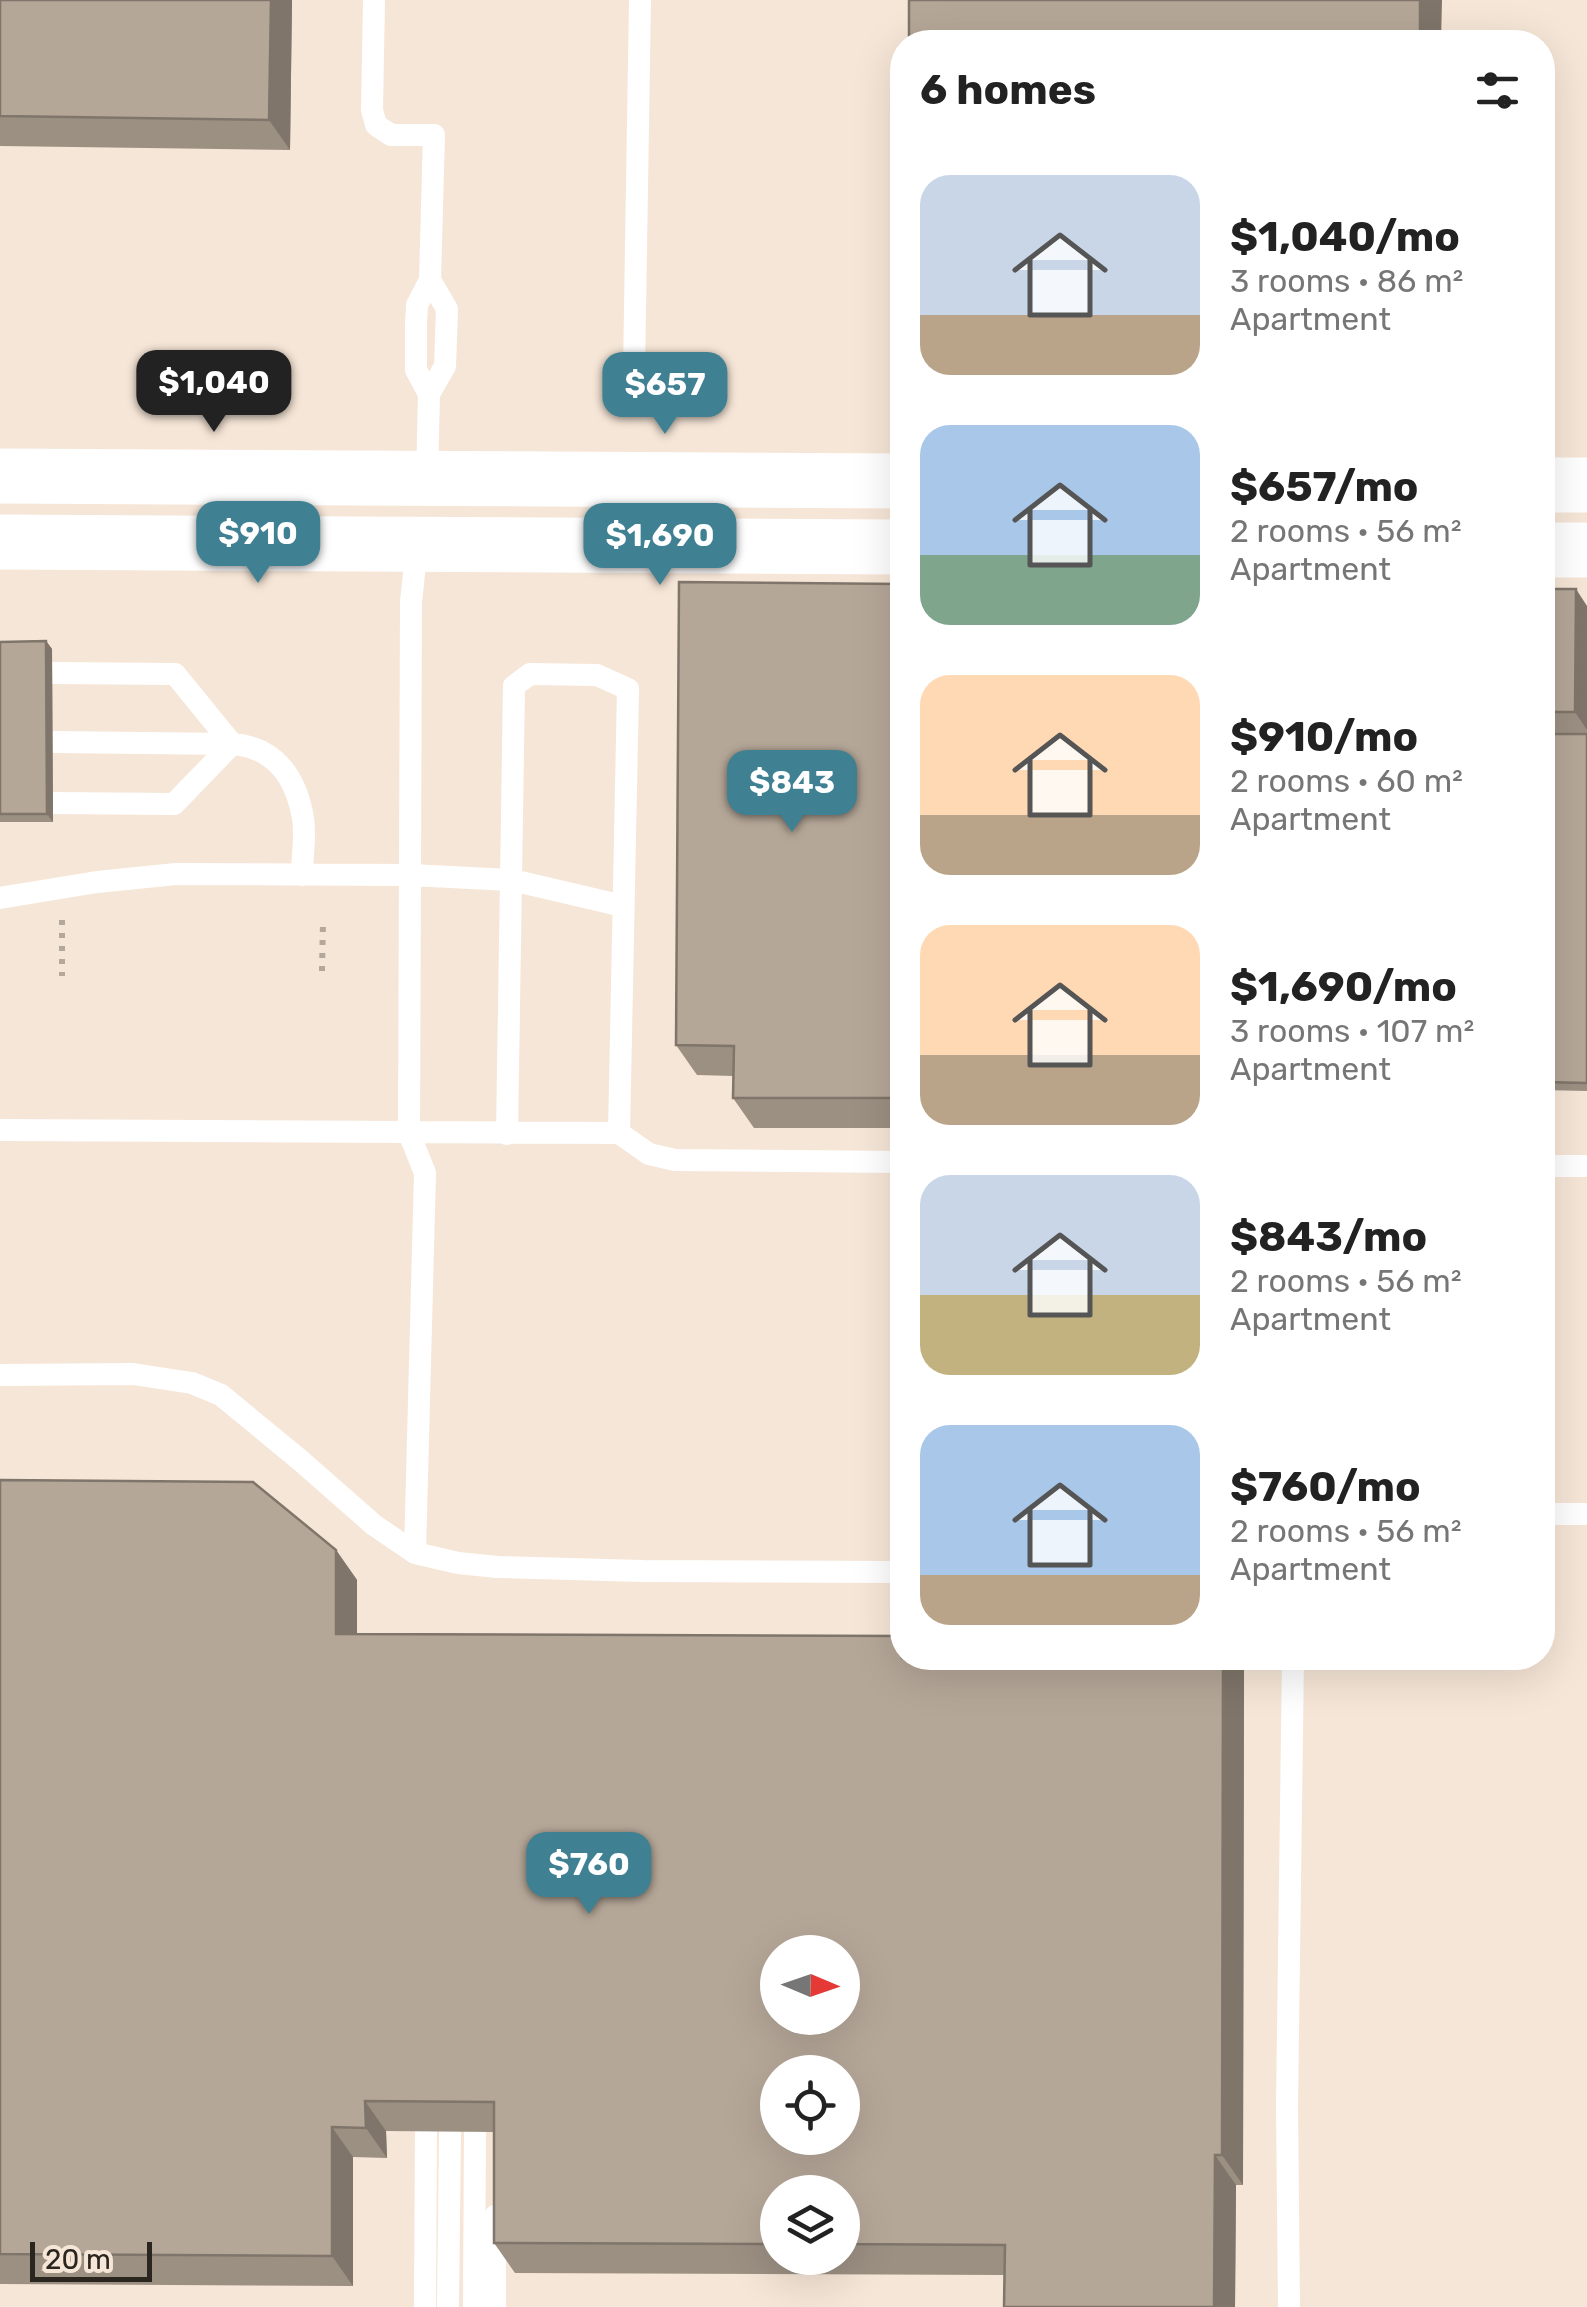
<!DOCTYPE html>
<html lang="en">
<head>
<meta charset="utf-8">
<style>
  :root { --surface:#fff; --page:#f6f6f6; --text:#222; --muted:#767676; --accent:#3f8193 }
  body { margin:0; font-family:Rubik,sans-serif; background:var(--page); color:var(--text); height:100vh; display:flex; flex-direction:column; font-size:38px; white-space:nowrap }
  * { box-sizing:border-box; margin:0 }
  p { font-size:32px; color:var(--muted) }
  .icon { flex:none; width:55px; height:55px; fill:none; stroke:currentColor; stroke-width:2; stroke-linecap:round; stroke-linejoin:round }
  .map { position:relative; flex:1; overflow:hidden }
  .sheet { position:absolute; left:890px; top:30px; width:665px; height:1640px; display:flex; flex-direction:column; background:var(--surface); border-radius:40px; box-shadow:0 10px 40px #0002 }
  .sheet>* { flex:none }
  .needle { width:65px; rotate:92deg }
  .fabs { position:absolute; left:760px; top:1935px; display:grid; gap:20px }
  .fabs a { display:grid; place-items:center; width:100px; height:100px; border-radius:50%; background:var(--surface); box-shadow:0 10px 40px #0002; font-size:50px }
  .scale { position:absolute; left:30px; bottom:25px; width:122px; box-sizing:border-box; padding-left:10px; border:5px solid #2a251f; border-top:0; font-size:28px; line-height:35px; white-space:nowrap; color:#2a251f; -webkit-text-stroke:8px #f6e6d7; paint-order:stroke }
  .price { position:absolute; translate:-50% -85px; padding:0 22px; border-radius:20px; background:var(--accent); color:#fff; font-size:32px; line-height:65px; filter:drop-shadow(0 2px 5px #0008) }
  .price::after { content:''; position:absolute; left:50%; top:60px; width:30px; height:22px; margin-left:-15px; background:inherit; clip-path:polygon(0 0,100% 0,50% 100%) }
  .price.current { background:#222; color:#fff }
  ul { padding:0; list-style:none }
  li { display:flex; align-items:center; gap:30px; height:250px; padding:0 30px }
  li span { display:grid; place-items:center; flex:none; width:280px; height:200px; border-radius:30px; color:#555 }
  li>.icon { margin-inline-start:auto }
  span .icon { width:120px; height:120px; fill:#fffc; stroke-width:1 }
  li b { font-size:42px }
  h2 { display:flex; justify-content:space-between; align-items:center; height:120px; padding:0 30px; font-size:42px }
  .map>svg:first-child { display:block }
</style>
</head>
<body>
<div class="map">
<svg width="1587" height="2307" viewBox="0 0 1587 2307">
  <rect width="100%" height="100%" fill="#f6e6d7"/>
  <g fill="none" stroke-linecap="round" stroke-linejoin="round">
    <!-- path -->
    <path stroke="#b4a79b" stroke-width="6" stroke-dasharray="5 8" stroke-linecap="butt" d="M62 920V976
      M322 971 323 921"/>
    <!-- lane -->
    <path stroke="#fff" stroke-width="22" d="M374 0 372 110 376 125 391 135H434L430 280 417 305 416 325V370L429 394
      M634 372 640 0
      M427 478 429 394 445 366 447 309 430 280
      M52 673 175 674 232 744 174 804 53 803
      M52 742 232 744C275 747 296 777 303 818 306 836 302 857 302 875
      M0 898 97 882 176 874 411 875 512 880 623 906
      M0 1130 619 1133 649 1154 675 1160 902 1162
      M507 1134 514 686 530 674 597 675 628 689 619 1133
      M1542 1166H1587
      M0 1375 133 1374 192 1383 221 1395 300 1460 374 1525 415 1553 458 1563 497 1567 643 1571 902 1572
      M1542 1514H1587
      M415 1553 425 1173 409 1133 411 602 417 545
      M495 2216V2307
      M425 2307 426 2131
      M448 2307 450 2132
      M474 2307 475 2132
      M1289 2307 1287 2105 1293 1658"/>
    <!-- secondary -->
    <path stroke="#fff" stroke-width="55" d="M0 476 902 481
      M1542 485H1587
      M0 542 902 547
      M1542 550H1587"/>
  </g>
  <!-- wall -->
  <path fill="#9c9083" fill-rule="evenodd" d="M0 0H292L290 150 0 146Z
    M902 584V1128H754L733 1098V1076L697 1075 676 1045Z
    M1542 589 1587 606V1091L1542 1090Z
    M46 641 52 649 53 822H0V642Z
    M0 1480 336 1550 357 1580V1634L902 1658H1237L1244 1668 1243 2185H1236L1235 2307H1004V2275L515 2273 494 2243V2132L386 2131 387 2158 353 2157V2286L0 2284ZM778 2192H842V2258H778Z"/>
  <!-- shaded-wall -->
  <path fill="#7f756a" d="M271 0H292L290 150 269 120Z
    M1420 0H1442L1441 42H1420Z
    M1576 589 1587 606V730L1575 712Z
    M46 641 52 649 53 822 47 814Z
    M336 1550 357 1580V1664L336 1634Z
    M1223 1658H1237L1244 1668 1243 2185 1222 2155Z
    M365 2101 386 2131 387 2158 366 2128Z
    M332 2127 353 2157V2286L332 2256Z
    M1215 2155 1236 2185 1235 2307H1214Z"/>
  <!-- building -->
  <path fill="#b5a798" stroke="#7f756a" stroke-width="2.5" fill-rule="evenodd" d="M0 0H271L269 120 0 116Z
    M909 0H1420V42H909Z
    M679 582 902 584V1098H733L734 1046 676 1045Z
    M1542 589H1576L1575 712H1542Z
    M46 641 47 814H0V642Z
    M1542 734H1587V1083L1542 1082Z
    M0 1480 253 1482 336 1550V1634L902 1636V1658H1223L1222 2155H1215L1214 2307H1004L1005 2245 842 2244V2192H778V2244L494 2243V2102L365 2101 366 2128 332 2127V2256L0 2254ZM778 1952H842V2018H778ZM778 2072H842V2138H778Z"/>
</svg>
<div class="fabs">
<a><svg class="needle" viewBox="-14 -14 28 28"><path d="M0-13l5 13h-10z" fill="#e53935"/><path d="M0 13l5-13h-10z" fill="#767676"/></svg></a>
<a><svg class="icon" aria-label="locate" viewBox="0 0 24 24"><circle cx="12" cy="12" r="6"/><path d="M12 2v4M12 18v4M2 12h4M18 12h4"/></svg></a>
<a><svg class="icon" aria-label="layers" viewBox="0 0 24 24"><path d="M12 4l9 5-9 5-9-5zM3 14l9 5 9-5"/></svg></a>
</div>
<div class="scale">20 m</div>
<b class="price current" style="left:214px;top:435px">$1,040</b>
<b class="price" style="left:665px;top:437px">$657</b>
<b class="price" style="left:258px;top:586px">$910</b>
<b class="price" style="left:660px;top:588px">$1,690</b>
<b class="price" style="left:792px;top:835px">$843</b>
<b class="price" style="left:589px;top:1917px">$760</b>
<section class="sheet">
<h2>6 homes<svg class="icon" aria-label="filters" viewBox="0 0 24 24"><path d="M4 7h16M4 17h16"/><circle cx="9" cy="7" r="2"/><circle cx="15" cy="17" r="2"/></svg></h2>
<ul>
<li><span style="background:linear-gradient(#c9d6e8 70%,#b9a48a 0)"><svg class="icon" aria-label="home" viewBox="0 0 24 24"><path d="M3 11l9-7 9 7M6 9v11h12V9"/></svg></span><div><b>$1,040/mo</b><p>3 rooms · 86 m²</p><p>Apartment</p></div></li>
<li><span style="background:linear-gradient(#a9c7e8 65%,#7fa58c 0)"><svg class="icon" aria-label="home" viewBox="0 0 24 24"><path d="M3 11l9-7 9 7M6 9v11h12V9"/></svg></span><div><b>$657/mo</b><p>2 rooms · 56 m²</p><p>Apartment</p></div></li>
<li><span style="background:linear-gradient(#ffd9b3 70%,#b9a48a 0)"><svg class="icon" aria-label="home" viewBox="0 0 24 24"><path d="M3 11l9-7 9 7M6 9v11h12V9"/></svg></span><div><b>$910/mo</b><p>2 rooms · 60 m²</p><p>Apartment</p></div></li>
<li><span style="background:linear-gradient(#ffd9b3 65%,#b9a48a 0)"><svg class="icon" aria-label="home" viewBox="0 0 24 24"><path d="M3 11l9-7 9 7M6 9v11h12V9"/></svg></span><div><b>$1,690/mo</b><p>3 rooms · 107 m²</p><p>Apartment</p></div></li>
<li><span style="background:linear-gradient(#c9d6e8 60%,#c2b280 0)"><svg class="icon" aria-label="home" viewBox="0 0 24 24"><path d="M3 11l9-7 9 7M6 9v11h12V9"/></svg></span><div><b>$843/mo</b><p>2 rooms · 56 m²</p><p>Apartment</p></div></li>
<li><span style="background:linear-gradient(#a9c7e8 75%,#b9a48a 0)"><svg class="icon" aria-label="home" viewBox="0 0 24 24"><path d="M3 11l9-7 9 7M6 9v11h12V9"/></svg></span><div><b>$760/mo</b><p>2 rooms · 56 m²</p><p>Apartment</p></div></li>
</ul>
</section>
</div>
</body>
</html>
